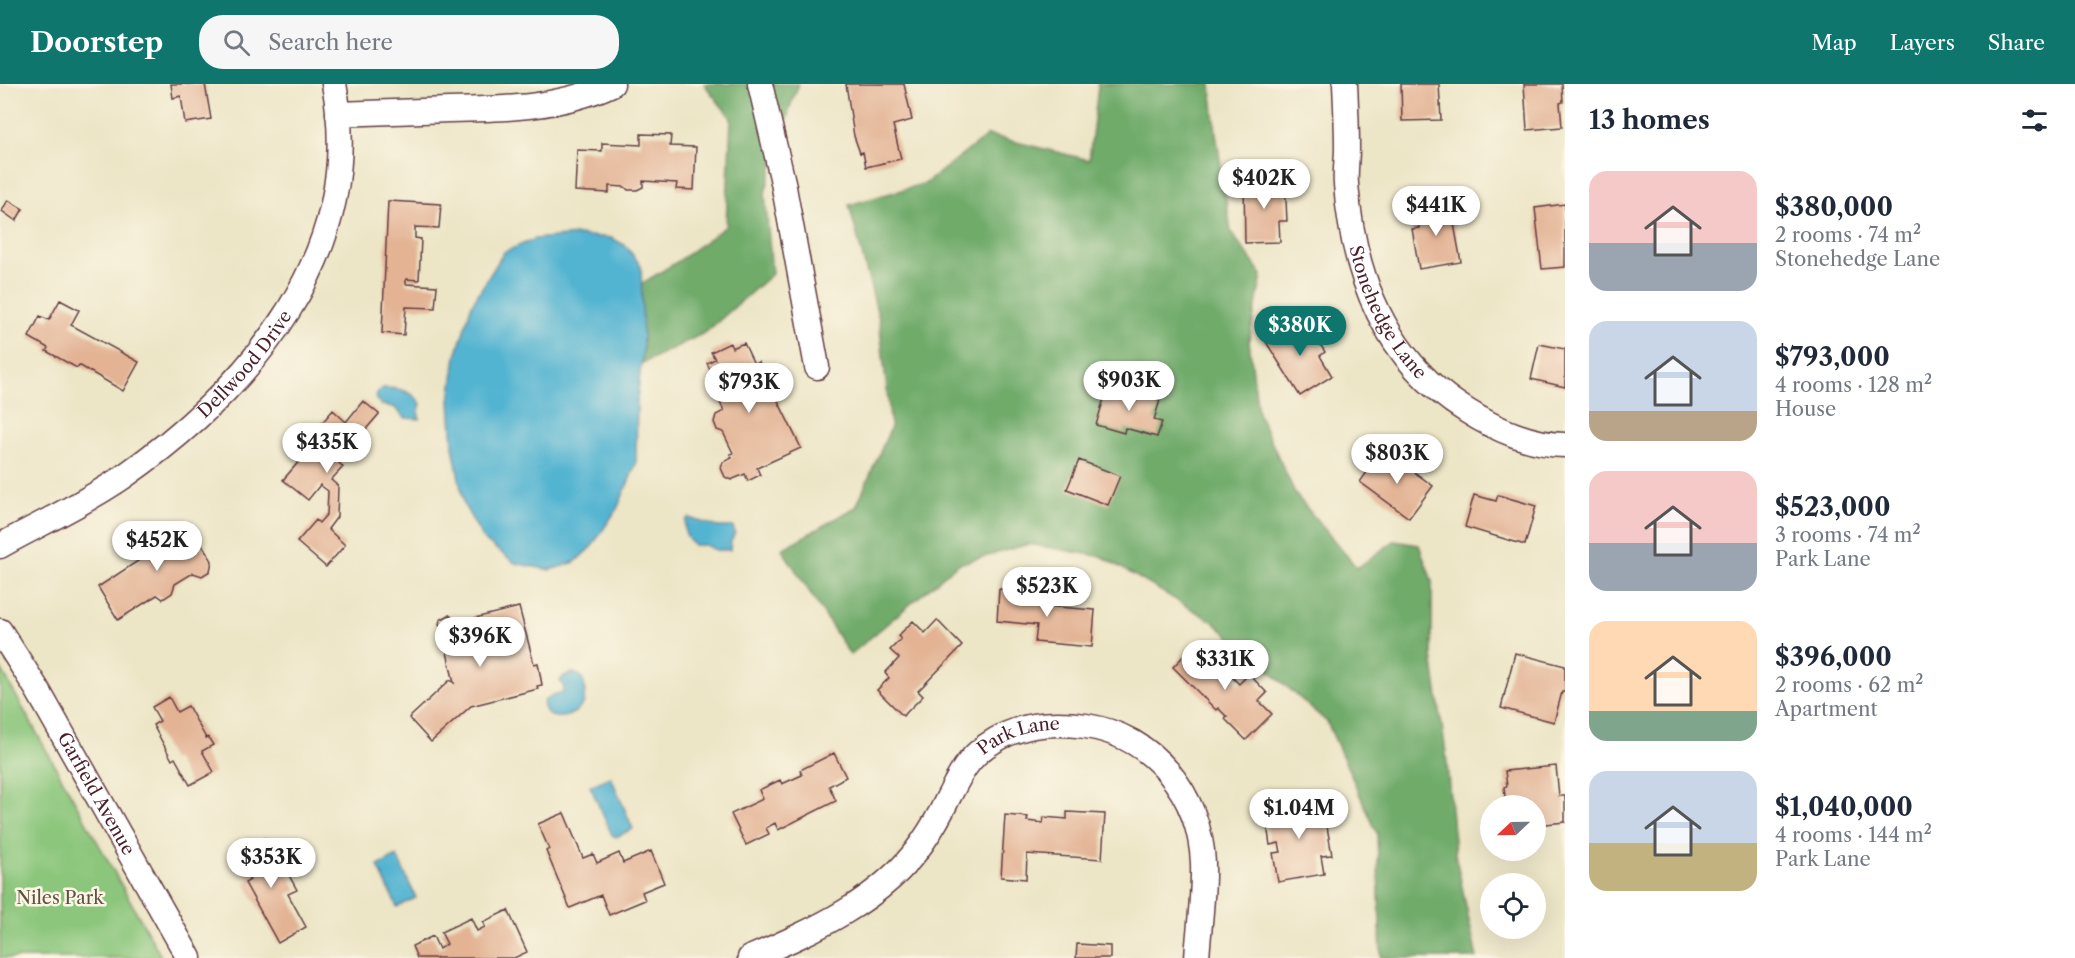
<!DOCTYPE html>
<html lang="en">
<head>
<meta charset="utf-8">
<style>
  :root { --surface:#fff; --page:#f6f6f7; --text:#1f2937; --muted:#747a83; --accent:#0f766e }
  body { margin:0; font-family:"Libre Caslon Text",serif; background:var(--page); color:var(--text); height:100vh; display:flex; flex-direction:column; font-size:22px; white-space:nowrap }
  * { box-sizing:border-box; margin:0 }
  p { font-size:20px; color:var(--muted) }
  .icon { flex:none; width:33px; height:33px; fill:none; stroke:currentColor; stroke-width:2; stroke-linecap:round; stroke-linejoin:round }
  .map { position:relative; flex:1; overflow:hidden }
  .panel { display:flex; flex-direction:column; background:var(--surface); width:510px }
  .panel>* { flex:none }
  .needle { width:39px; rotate:248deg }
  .controls { position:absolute; left:1480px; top:711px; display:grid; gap:12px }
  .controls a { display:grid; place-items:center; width:66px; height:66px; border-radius:50%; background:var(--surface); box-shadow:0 6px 24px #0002; font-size:30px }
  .price { position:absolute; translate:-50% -51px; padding:0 14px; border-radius:21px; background:#fff; color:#222; font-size:20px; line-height:39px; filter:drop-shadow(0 2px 3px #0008) }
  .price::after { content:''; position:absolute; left:50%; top:36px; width:18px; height:14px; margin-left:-9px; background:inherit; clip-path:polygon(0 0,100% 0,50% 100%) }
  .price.current { background:var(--accent); color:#fff }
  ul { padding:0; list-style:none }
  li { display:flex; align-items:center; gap:18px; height:150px; padding:0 24px }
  li span { display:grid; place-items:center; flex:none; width:168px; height:120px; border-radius:18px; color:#555 }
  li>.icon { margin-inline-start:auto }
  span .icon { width:72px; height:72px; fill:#fffc; stroke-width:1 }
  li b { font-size:26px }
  h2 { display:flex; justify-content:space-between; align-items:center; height:72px; padding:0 24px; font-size:26px }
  header { display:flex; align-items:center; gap:36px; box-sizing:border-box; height:84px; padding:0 30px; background:var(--accent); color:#fff }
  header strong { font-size:28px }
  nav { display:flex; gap:33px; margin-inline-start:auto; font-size:21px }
  .search { width:420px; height:54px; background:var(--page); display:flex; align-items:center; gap:15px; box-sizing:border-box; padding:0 21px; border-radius:24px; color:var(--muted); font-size:22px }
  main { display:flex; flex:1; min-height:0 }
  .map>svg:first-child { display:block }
</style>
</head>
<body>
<header>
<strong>Doorstep</strong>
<div class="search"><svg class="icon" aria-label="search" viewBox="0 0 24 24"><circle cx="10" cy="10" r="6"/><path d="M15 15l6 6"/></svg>Search here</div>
<nav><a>Map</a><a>Layers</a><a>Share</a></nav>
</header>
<main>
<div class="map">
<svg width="1565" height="874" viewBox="0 0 1565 874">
  <rect width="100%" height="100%" fill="#fcf5e5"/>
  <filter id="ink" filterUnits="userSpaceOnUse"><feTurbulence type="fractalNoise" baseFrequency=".0167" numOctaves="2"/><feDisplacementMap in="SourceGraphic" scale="12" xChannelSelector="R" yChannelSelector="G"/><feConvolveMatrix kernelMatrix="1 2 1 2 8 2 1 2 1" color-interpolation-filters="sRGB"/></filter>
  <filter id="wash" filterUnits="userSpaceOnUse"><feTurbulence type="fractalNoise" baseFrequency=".008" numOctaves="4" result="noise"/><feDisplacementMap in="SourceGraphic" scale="24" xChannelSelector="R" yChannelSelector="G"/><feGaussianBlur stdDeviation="1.35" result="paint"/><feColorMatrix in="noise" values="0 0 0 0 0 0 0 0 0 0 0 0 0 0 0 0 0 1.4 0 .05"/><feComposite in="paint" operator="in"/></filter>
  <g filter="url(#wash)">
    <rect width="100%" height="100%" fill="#ece5c6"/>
    <!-- green -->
    <path fill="#8bc67b" stroke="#6a7253" stroke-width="1.5" d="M0 583 162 874H0Z"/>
    <!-- forest -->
    <path fill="#70ab6b" stroke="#5d654b" stroke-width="1.5" d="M704 0H799L791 20 765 109 772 190 706 248 641 280 643 264 641 200 677 178 726 142 731 34Z
      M1097 0H1211L1216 49 1231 148 1262 191 1249 257 1258 329 1296 411 1357 484 1394 457 1419 461 1432 497V572L1446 669 1455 769 1477 874H1381L1377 749 1327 638 1212 537 1103 473 1029 460 958 480 850 571 782 465 856 423 891 343 879 235 849 121 926 99 988 51 1089 76 1098 3Z"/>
    <!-- water -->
    <path fill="#52b4d1" stroke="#4e6a7e" stroke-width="1.5" d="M577 151 612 154 626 162 641 182 643 264 637 316 636 380 617 425 592 462 575 478 550 486 515 479 484 456 464 421 453 363 450 317 456 272 472 220 504 168 535 155Z
      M383 304C398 304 412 306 421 320L418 329 420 335 405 334 394 323 381 321 376 314 378 308Z
      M689 434 718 443H733L735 449 731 457 730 466H716L705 461H694C685 453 683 447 686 436Z
      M573 589 581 592 585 603 584 618C577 630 562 637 549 631 535 615 550 612 563 608L564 603 560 597 564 592Z
      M611 693 633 745 616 753 612 751 590 702Z
      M397 772 416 814 397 823 378 782Z"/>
    <g id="blocks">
      <!-- building -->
      <path fill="#e3b394" d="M171 0H205L211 35 185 39 181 12 173 14Z
        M846 0H904L912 36 893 41 901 75 866 83 863 68 860 69 854 52Z
        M1401 0H1439L1441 36 1402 37Z
        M1524 0H1562L1563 18 1560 19 1562 43 1527 46Z
        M641 50 671 51 670 62 696 63 694 106 676 105 677 99 643 97V103L637 106H628L625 103 609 102V109L575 107 577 66 602 67V59L641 61Z
        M1285 96 1287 137H1279L1280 158 1245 159 1244 97Z
        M8 116 23 125 16 137 2 127Z
        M388 117 441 120 439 144 415 143V154L421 155 419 196 406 195V200L437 202 435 224 406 223 404 251 382 249Z
        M1450 118 1461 178 1419 185 1412 145 1419 144 1416 124Z
        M1565 120V183L1542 185 1535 124Z
        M60 216 79 226 71 241 139 278 123 307 79 281 77 284 46 267 48 264 29 253 40 232 49 236Z
        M1304 234 1325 268 1320 272 1332 292 1300 312 1266 258Z
        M730 259 732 264 744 259 754 280 759 278 801 364 757 384 760 391 748 397 745 390 731 396 725 393 721 384 723 378 732 374 730 370 733 369 723 348 717 346 714 338 716 331 724 327 713 303 717 302 707 279 715 275 711 268Z
        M1539 260 1565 265V303L1531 295Z
        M1108 301 1160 316 1154 336 1162 338 1157 353 1125 344 1124 349 1096 341Z
        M363 317 379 330 348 366 349 367 339 379 343 383 331 396 338 402 337 433 328 445 345 461 326 483 297 458 316 436 319 439 327 430 328 407 320 401 308 416 283 396 301 375 295 370 333 326 346 338Z
        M1379 371 1396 383 1399 377 1433 402 1409 434 1360 398Z
        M1079 376 1120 392 1108 421 1067 405Z
        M1474 411 1496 417 1498 411 1536 422 1525 461 1465 443Z
        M189 439 212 477 210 487 202 492 193 489 175 500 172 509 163 515 157 511 118 536 98 503 141 475 139 470Z
        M999 505 1046 509 1045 522 1095 526 1092 563 1035 558 1037 541 997 537Z
        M519 523 534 580 538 579 542 601 537 602 538 605 471 622 431 658 409 634 450 596 454 599 442 546 439 540 440 536 449 531 459 538Z
        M937 536 962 562 918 607 923 612 903 632 877 606 889 594 885 589 899 574 890 566 901 555 898 552 913 537 925 549Z
        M1197 558 1239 600 1249 590 1267 609 1259 617 1272 630 1246 656 1225 635 1227 633 1218 624 1216 626 1173 583Z
        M1515 569 1565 582V608H1562L1554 638 1501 624Z
        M169 613 177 628 188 622 206 654 208 653 213 661 202 667 214 688 190 701 175 674 172 676 153 641 160 637 152 623Z
        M834 669 846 693 829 702 836 717 778 746 775 739 766 744 769 750 746 761 731 730 763 715 759 706 780 696 782 700 802 691 800 686Z
        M1556 682 1559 712H1565V738L1536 741V722H1506L1504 703 1507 702 1505 687Z
        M1306 715 1307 723 1323 720 1332 771 1321 772 1324 790 1278 798 1273 769 1281 768 1279 759 1270 761 1267 741 1276 740 1273 720Z
        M1067 728 1105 730 1102 775 1027 770 1026 795 1001 793 1005 731 1028 733 1027 737 1043 739 1044 733 1067 735Z
        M564 729 583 774 593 770 597 779 619 769 623 779 651 767 664 799 642 808 645 816 609 831 601 811 570 824 546 767 549 765 538 740Z
        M265 754 273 767 275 766 297 806 288 810 306 843 278 859 245 799 250 796 236 770Z
        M508 826 527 868 514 874H417L412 862 433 852 439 865 447 860 441 848 471 834 477 847 485 843 483 838Z
        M1077 860 1110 862V874H1076Z"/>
    </g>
  </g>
  <g filter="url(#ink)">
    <use href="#blocks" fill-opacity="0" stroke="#623d42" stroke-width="1.5"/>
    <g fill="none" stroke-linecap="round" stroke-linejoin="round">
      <defs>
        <g id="minor">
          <path d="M760 0 783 98 817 283"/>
          <path id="s1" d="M1345 0C1346 21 1347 42 1347 64 1347 76 1345 88 1346 100 1353 192 1386 277 1467 327 1495 345 1532 361 1565 361"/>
          <path d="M338 30C375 29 412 27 449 26 505 25 561 24 612 0"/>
          <path id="s2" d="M0 462C41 439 84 420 123 393 251 303 367 168 334 0"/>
          <path id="s3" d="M0 547 37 605 189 874"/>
          <path id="s4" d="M750 874C812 847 882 817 922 759 931 746 940 731 947 716 958 695 966 676 986 662 1017 640 1050 637 1086 642 1154 652 1200 711 1203 779 1204 810 1199 843 1197 874"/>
        </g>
      </defs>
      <!-- minor casing -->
      <use href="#minor" stroke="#623d42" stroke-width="27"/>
      <!-- minor -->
      <use href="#minor" stroke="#fff" stroke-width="24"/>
    </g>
  </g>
  <g text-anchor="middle" stroke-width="5" stroke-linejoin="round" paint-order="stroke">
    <!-- street labels -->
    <g font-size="18" fill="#4a1f2b" stroke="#fcf5e5">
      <text dy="6" stroke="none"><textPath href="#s1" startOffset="237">Stonehedge Lane</textPath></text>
      <text dy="6" stroke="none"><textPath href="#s2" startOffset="308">Dellwood Drive</textPath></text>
      <text dy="6" stroke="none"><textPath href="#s4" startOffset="362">Park Lane</textPath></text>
      <text dy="6" stroke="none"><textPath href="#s3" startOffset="189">Garfield Avenue</textPath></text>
    </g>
    <!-- park labels -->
    <g font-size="18" fill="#5e5143" stroke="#fcf5e5">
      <text x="60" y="820">Niles Park</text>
    </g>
  </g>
</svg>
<div class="controls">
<a><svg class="needle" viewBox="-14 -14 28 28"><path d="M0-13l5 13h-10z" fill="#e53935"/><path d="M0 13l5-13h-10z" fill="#747a83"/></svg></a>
<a><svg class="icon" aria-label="locate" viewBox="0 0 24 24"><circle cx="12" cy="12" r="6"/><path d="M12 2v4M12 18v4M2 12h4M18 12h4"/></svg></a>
</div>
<b class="price" style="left:1264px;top:126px">$402K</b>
<b class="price" style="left:1436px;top:153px">$441K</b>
<b class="price current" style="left:1300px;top:273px">$380K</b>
<b class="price" style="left:1129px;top:328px">$903K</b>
<b class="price" style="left:749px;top:330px">$793K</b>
<b class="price" style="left:327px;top:390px">$435K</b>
<b class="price" style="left:1397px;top:401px">$803K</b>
<b class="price" style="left:157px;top:488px">$452K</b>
<b class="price" style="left:1047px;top:534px">$523K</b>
<b class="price" style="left:480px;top:584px">$396K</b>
<b class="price" style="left:1225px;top:607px">$331K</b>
<b class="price" style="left:1299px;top:756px">$1.04M</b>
<b class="price" style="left:271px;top:805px">$353K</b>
</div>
<section class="panel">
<h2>13 homes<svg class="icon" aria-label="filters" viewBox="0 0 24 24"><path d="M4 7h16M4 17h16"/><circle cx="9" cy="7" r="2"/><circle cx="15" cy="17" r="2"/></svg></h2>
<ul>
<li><span style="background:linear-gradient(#f6c9c9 60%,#9aa5b1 0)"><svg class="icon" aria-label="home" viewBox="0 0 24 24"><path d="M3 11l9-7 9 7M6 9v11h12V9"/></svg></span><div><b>$380,000</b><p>2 rooms · 74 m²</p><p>Stonehedge Lane</p></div></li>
<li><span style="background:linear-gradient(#c9d6e8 75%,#b9a48a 0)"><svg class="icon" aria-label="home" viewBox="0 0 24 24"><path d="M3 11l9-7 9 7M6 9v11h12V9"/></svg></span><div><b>$793,000</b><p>4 rooms · 128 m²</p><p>House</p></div></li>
<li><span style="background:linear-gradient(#f6c9c9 60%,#9aa5b1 0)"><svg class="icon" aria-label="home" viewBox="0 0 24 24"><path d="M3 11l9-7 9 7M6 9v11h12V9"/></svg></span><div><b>$523,000</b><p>3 rooms · 74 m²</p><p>Park Lane</p></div></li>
<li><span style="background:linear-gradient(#ffd9b3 75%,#7fa58c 0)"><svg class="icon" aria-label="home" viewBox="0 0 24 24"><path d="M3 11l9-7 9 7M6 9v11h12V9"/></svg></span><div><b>$396,000</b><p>2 rooms · 62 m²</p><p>Apartment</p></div></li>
<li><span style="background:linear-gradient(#c9d6e8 60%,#c2b280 0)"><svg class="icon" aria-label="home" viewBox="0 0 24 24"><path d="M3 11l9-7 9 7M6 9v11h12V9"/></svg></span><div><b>$1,040,000</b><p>4 rooms · 144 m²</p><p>Park Lane</p></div></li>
</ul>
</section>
</main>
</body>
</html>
